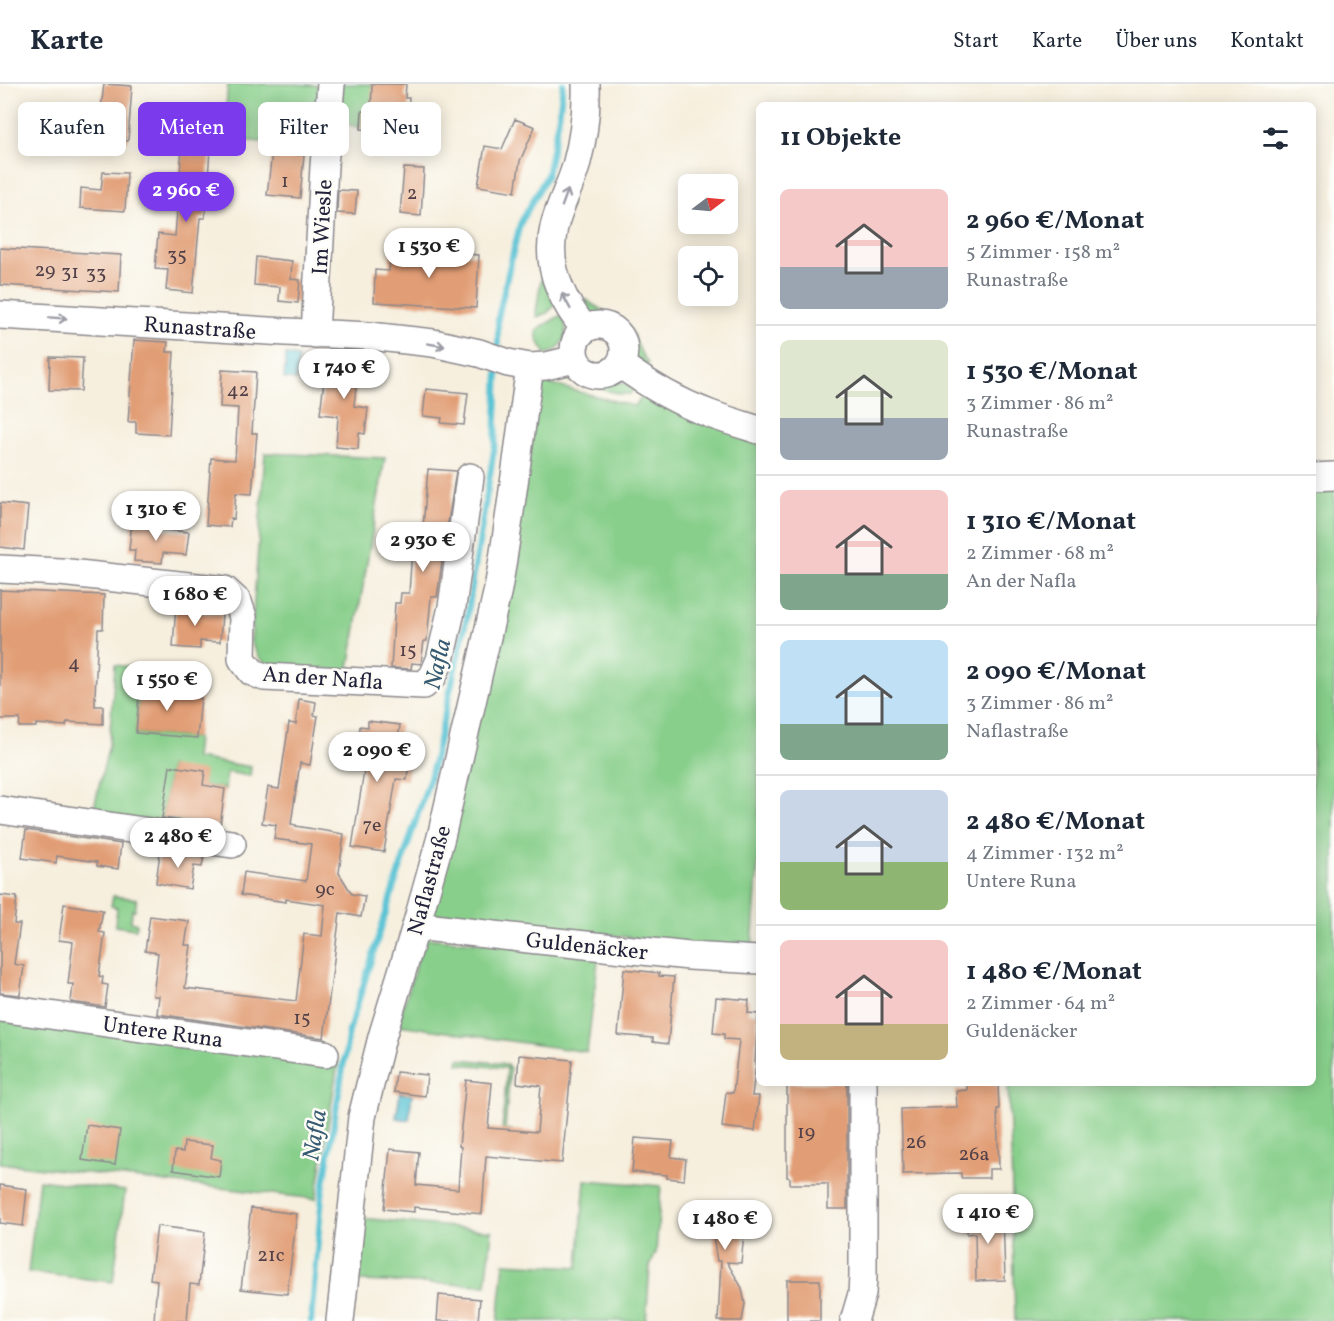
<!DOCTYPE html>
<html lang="de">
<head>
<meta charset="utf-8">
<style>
  :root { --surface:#fff; --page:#f2f2f3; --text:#1f2937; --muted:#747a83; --line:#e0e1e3; --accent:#7c3aed }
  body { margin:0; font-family:Vollkorn,serif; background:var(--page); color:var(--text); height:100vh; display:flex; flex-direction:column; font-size:22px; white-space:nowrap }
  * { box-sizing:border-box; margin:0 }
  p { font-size:20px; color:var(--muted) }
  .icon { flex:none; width:33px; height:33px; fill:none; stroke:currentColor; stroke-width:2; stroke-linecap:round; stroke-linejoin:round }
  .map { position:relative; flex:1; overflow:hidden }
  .panel { position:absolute; left:756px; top:18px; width:560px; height:984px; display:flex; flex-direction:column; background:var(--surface); border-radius:9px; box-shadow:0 3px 15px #0003 }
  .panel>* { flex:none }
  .guide { position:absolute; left:18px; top:18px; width:570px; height:54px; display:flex; gap:12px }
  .needle { width:39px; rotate:74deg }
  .buttons { position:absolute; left:678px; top:90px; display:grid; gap:12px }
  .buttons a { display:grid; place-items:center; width:60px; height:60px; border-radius:9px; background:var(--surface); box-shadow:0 3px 15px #0003; font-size:30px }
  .price { position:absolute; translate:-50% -51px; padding:0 14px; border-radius:21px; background:#fff; color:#222; font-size:20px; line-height:39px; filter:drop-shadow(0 2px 3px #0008) }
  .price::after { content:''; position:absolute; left:50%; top:36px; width:18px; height:14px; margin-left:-9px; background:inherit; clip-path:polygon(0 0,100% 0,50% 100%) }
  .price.on { background:var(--accent); color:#fff }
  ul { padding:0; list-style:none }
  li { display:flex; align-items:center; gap:18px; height:150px; padding:0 24px }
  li+li { border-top:2px solid var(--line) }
  li span { display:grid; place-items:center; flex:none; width:168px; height:120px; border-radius:9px; color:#555 }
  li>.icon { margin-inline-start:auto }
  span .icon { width:72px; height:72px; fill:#fffc; stroke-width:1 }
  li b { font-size:26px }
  h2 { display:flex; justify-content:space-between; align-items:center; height:72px; padding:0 24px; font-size:26px }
  .pill { padding:0 21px; border-radius:9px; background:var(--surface); box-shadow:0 3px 15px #0003; font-size:21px; line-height:54px }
  .pill.on { background:var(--accent); color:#fff }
  header { display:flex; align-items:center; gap:36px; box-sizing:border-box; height:84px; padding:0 30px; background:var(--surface); border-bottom:2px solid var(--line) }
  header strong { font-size:28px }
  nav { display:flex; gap:33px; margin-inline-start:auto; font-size:21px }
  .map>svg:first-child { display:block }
</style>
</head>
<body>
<header>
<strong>Karte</strong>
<nav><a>Start</a><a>Karte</a><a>Über uns</a><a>Kontakt</a></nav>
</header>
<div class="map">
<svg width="1334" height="1237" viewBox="0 0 1334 1237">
  <rect width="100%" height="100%" fill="#fdfcf7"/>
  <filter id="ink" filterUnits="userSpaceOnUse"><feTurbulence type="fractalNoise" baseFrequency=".0167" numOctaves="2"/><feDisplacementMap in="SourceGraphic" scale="12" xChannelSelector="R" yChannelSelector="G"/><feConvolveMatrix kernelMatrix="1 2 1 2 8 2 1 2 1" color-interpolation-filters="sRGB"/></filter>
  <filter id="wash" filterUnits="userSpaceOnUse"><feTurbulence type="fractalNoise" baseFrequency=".008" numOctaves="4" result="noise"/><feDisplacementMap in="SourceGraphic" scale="24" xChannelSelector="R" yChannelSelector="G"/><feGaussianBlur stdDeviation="1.35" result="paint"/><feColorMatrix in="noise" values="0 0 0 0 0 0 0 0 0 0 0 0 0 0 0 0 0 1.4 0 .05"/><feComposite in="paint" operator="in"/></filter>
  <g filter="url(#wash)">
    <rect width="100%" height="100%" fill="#f6efde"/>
    <!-- green -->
    <path fill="#88cf8b" stroke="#557863" stroke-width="1.5" d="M228 0H295L325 2 321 59H277L223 55Z
      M341 0H372L375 28 362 27 365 45 346 40 339 35Z
      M542 195 544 196 555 221 547 229 537 233 536 229 540 201Z
      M584 216H587C598 227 616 229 627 241 637 252 637 268 648 279L646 283C642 280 637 277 635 273 627 262 633 251 618 239 604 228 595 237 580 218Z
      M561 231C562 234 565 237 565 240 569 253 559 268 546 270L538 257 536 248 539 244Z
      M565 290C576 292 585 300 597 301 603 302 606 299 612 298 620 296 628 301 635 304L630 310H621L554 293Z
      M542 298 633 322 637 320 644 310 759 357V761L752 867 687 860 432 830 537 300Z
      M265 369 385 374 348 590 270 582 258 573 251 558Z
      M1334 403V1237H1015L1011 1068 1008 999H1312V404Z
      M115 581 184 589 183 604 140 601 136 649 197 654 195 674 251 683 250 692 227 688 225 705 203 701 170 682 162 734 194 739 192 750 92 732 109 661Z
      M113 812 137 815 135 826H132L131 838 137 840 136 845 115 842 117 824 111 822Z
      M424 854 599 869 587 968 398 941Z
      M0 931 338 978 316 1115 0 1079Z
      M459 975 507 980 510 984 505 1045 512 1046 509 1074 500 1072 507 984 458 980Z
      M39 1096 125 1107 113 1198 28 1188Z
      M585 1096 661 1102 656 1169 650 1182 646 1237H498L504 1179 578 1183Z
      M361 1134 492 1147 486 1201 356 1197Z"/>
    <!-- water -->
    <path fill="#59c3d4" stroke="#3e7288" stroke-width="1.5" d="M286 271 298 273 296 296 284 295Z
      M400 1009 412 1010 409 1036 396 1034Z"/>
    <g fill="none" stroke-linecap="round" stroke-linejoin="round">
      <!-- stream -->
      <path stroke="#59c3d4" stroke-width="6" d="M498 268V234L509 185 520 140 547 91 559 32 563 0
        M311 1237 322 1112 349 947 388 822 431 690 467 533 495 360 498 284"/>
    </g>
    <g id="blocks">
      <!-- building -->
      <path fill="#e19d74" d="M104 0 132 2 128 57 88 54 91 25H101Z
        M372 0H406L405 14H409L407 40 386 39 385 46 361 45 362 27 371 28Z
        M515 35 535 43 520 77 515 108 478 102 485 62 502 65Z
        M182 64 210 66 205 134H200L193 209 166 206 168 186 155 185 158 150 175 152Z
        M272 68 304 71 300 114 267 111Z
        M404 84 424 85 421 132 400 130Z
        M103 88 127 89 125 127 80 124 81 104 101 106Z
        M338 106 357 107 355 130 337 129Z
        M0 164 121 171 119 208 0 201Z
        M391 165 479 171 476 224 374 218 375 186 389 187Z
        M256 173 292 177 291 195 300 196 298 219 279 217 280 203 254 201Z
        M134 256 168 258 167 268H174L169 351 136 349V338H128Z
        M342 266 360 267 354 322 368 324 365 350 359 349 358 365 336 363 338 332 320 330 326 280 340 282Z
        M50 273 83 274 81 307 49 306Z
        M222 286 256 288 252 349H257L252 410 236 409 234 435 231 434 230 443 206 441 211 374 235 376 238 324 220 323Z
        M426 305 468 309 464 341 441 339 442 334 423 332Z
        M428 385 456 387 447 445H445L442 478 437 513H431L427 557H424L421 580 412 579 411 585 391 584 395 519H400L401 509H409L413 451H415L416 443H423Z
        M0 419 28 422 24 466 0 463Z
        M132 438 165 440V446L189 448 186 471 163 469 162 479 134 477 135 466H129Z
        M0 506 104 511 103 545H98L95 612V622H103V640L67 638 66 642 36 640V643H19L20 635H0Z
        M176 520 202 521V529L222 530 220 558 200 557V565L173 563Z
        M140 600 183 604V612L201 614 197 654 136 649Z
        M299 615 316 618 314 631 318 632 310 681 300 679 291 740 296 741V742L344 750 339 789 352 810 365 812 361 833 340 829 324 954 157 930 159 912H153L158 869 145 867 150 832 189 837 185 861H191L185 904 296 917 304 850 322 852 325 821 286 815V818L241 811 244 788 306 797 311 760 274 755 276 741 262 739 268 703 279 705 289 639 296 640Z
        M368 637 400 641 396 675 409 677 407 696 396 695 384 768 352 763 364 687H362L363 680 356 679 360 642 368 643Z
        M170 682 205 687 203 701 225 705 220 742 162 734Z
        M26 746 121 760 118 785 97 782V778L57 772 56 779 22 774Z
        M160 768 183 772 184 769 204 772 202 783 194 782 190 805 156 799Z
        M0 811 17 813 14 840H20L14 880 24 882 20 911 0 909Z
        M64 820 103 826 99 848 105 849 99 892 103 893 102 900 108 901 105 923 71 918 73 900H68L73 858 59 856Z
        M624 885 659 889V892L674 893 668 960 653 958V954L618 951Z
        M716 913 749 916 748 929 758 930 755 980H756L752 1012H759L755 1047 722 1043 726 1008 733 1009 739 956 724 955V950L713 949Z
        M519 971 572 976 562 1079 486 1072 482 1130 414 1123V1128L384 1125 390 1065 419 1068 416 1101 458 1105 461 1063 459 1062 466 996 492 999 488 1044 537 1048 541 1002 517 999Z
        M396 988 427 991 425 1012 394 1008Z
        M787 999H847V1125H828V1100H790V1094L787 1093Z
        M967 999H998L999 1025H997L999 1085H989V1094H961V1089L903 1090 901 1025 957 1023 956 1007 967 1006Z
        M87 1041 120 1046 115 1081 82 1076Z
        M635 1054 673 1057 671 1073 686 1075 684 1096 667 1094V1091L632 1088Z
        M184 1058 213 1061 211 1074 221 1076 219 1093 173 1086 175 1067 183 1068Z
        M0 1101 27 1105 23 1142 0 1139Z
        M694 1117 739 1121 746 1130 741 1179 727 1178 742 1204 745 1220 742 1237H718L721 1177H717L713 1152 693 1143Z
        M251 1124 297 1130 287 1210 241 1205Z
        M1003 1129 1005 1196 976 1197 975 1149 967 1150V1130Z
        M157 1142 205 1148 199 1201 190 1200 187 1237H154L157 1196 150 1195Z
        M787 1196H820V1237H787Z
        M439 1211 480 1215 478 1237H437Z"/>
    </g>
  </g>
  <g filter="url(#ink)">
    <use href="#blocks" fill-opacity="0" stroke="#8c888c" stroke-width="1.5"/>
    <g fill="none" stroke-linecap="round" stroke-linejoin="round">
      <defs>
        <path id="minor" d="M0 231 286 248 370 252 433 259 479 269 508 279 530 283 546 282 575 275
          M574 266a25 25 0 1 1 50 0a25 25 0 1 1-50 0Z
          M585 245C561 216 545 182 554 143 559 122 570 103 576 82 583 56 587 27 586 0
          M315 250 324 82 331 0
          M620 280C647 300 678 318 710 330 726 336 743 341 759 346
          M1312 393 1334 392
          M0 485 60 488 225 506 238 518 243 533 242 575 252 588 264 593 424 601 433 592 440 576 452 523 470 393
          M0 726 232 760
          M416 842 529 855 689 872 759 876
          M0 924 325 970
          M340 1237 362 1033 382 953 416 842 441 753 498 505C511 431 519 357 530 283
          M854 1237 862 1210 863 1192V999"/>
      </defs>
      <!-- minor casing -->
      <use href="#minor" stroke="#8c888c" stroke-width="30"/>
      <!-- minor -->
      <use href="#minor" stroke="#fff" stroke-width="27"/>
    </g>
    <!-- one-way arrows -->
    <defs><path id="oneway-shaft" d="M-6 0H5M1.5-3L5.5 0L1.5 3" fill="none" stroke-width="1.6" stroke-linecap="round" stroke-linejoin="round" transform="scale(1.5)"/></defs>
    <g stroke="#9c9ca7">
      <use href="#oneway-shaft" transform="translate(565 114) rotate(-70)"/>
      <use href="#oneway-shaft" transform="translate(566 217) rotate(-119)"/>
      <use href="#oneway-shaft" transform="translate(58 234) rotate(4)"/>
      <use href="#oneway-shaft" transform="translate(436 261) rotate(10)"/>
    </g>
  </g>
  <g text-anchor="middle" stroke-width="5" stroke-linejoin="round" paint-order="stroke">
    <!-- number labels -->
    <g font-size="20" fill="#524149">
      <text x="285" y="103">1</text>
      <text x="412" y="115">2</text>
      <text x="177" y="177">35</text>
      <text x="45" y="192">29</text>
      <text x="70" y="194">31</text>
      <text x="96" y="195">33</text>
      <text x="238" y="312">42</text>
      <text x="408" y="572">15</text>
      <text x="74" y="585">4</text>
      <text x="372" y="747">7e</text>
      <text x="325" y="811">9c</text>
      <text x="302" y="940">15</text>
      <text x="806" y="1054">19</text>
      <text x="916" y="1064">26</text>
      <text x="974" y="1076">26a</text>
      <text x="271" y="1177">21c</text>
    </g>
    <!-- street labels -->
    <g font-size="22" fill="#22223b" stroke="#fdfcf7">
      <text transform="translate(321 143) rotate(-87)" y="8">Im Wiesle</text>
      <text transform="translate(200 243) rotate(4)" y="8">Runastraße</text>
      <text transform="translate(323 593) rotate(4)" y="8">An der Nafla</text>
      <text transform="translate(428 796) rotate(-75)" y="8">Naflastraße</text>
      <text transform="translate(587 861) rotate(6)" y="8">Guldenäcker</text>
      <text transform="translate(163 947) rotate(8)" y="8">Untere Runa</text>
    </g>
    <!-- water labels -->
    <g font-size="24" font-style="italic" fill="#355a71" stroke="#fdfcf7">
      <text transform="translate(437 580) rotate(-77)" y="8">Nafla</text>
      <text transform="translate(314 1051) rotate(-81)" y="8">Nafla</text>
    </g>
  </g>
</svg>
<div class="buttons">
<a><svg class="needle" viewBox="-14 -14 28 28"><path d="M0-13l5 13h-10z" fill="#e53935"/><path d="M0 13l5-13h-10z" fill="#747a83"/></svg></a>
<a><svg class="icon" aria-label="locate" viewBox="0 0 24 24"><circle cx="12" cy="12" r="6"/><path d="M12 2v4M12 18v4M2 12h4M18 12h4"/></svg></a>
</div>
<b class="price on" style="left:186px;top:139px">2 960 €</b>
<b class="price" style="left:429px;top:195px">1 530 €</b>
<b class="price" style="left:344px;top:316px">1 740 €</b>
<b class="price" style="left:156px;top:458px">1 310 €</b>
<b class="price" style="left:423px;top:489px">2 930 €</b>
<b class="price" style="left:195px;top:543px">1 680 €</b>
<b class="price" style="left:167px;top:628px">1 550 €</b>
<b class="price" style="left:377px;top:699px">2 090 €</b>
<b class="price" style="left:178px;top:785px">2 480 €</b>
<b class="price" style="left:988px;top:1161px">1 410 €</b>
<b class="price" style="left:725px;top:1167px">1 480 €</b>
<div class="guide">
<a class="pill">Kaufen</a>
<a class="pill on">Mieten</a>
<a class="pill">Filter</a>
<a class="pill">Neu</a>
</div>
<section class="panel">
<h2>11 Objekte<svg class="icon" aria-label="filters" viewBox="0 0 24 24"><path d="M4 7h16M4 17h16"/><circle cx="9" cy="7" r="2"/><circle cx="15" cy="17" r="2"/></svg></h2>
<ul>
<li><span style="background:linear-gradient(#f6c9c9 65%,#9aa5b1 0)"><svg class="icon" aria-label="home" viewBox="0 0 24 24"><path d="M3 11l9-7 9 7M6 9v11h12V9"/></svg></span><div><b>2 960 €/Monat</b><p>5 Zimmer · 158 m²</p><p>Runastraße</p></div></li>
<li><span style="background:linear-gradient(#dfe7d0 65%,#9aa5b1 0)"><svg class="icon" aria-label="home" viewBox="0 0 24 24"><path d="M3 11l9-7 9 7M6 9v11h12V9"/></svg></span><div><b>1 530 €/Monat</b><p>3 Zimmer · 86 m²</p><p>Runastraße</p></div></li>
<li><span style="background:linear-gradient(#f6c9c9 70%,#7fa58c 0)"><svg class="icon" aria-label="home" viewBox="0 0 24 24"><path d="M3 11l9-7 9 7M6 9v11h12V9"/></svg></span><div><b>1 310 €/Monat</b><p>2 Zimmer · 68 m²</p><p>An der Nafla</p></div></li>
<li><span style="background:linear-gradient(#bfe0f5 70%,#7fa58c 0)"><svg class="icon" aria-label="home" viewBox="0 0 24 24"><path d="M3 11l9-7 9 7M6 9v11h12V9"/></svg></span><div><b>2 090 €/Monat</b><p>3 Zimmer · 86 m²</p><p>Naflastraße</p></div></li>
<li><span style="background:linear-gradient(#c9d6e8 60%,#8fb573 0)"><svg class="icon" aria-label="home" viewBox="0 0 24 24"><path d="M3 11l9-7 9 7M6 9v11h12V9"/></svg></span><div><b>2 480 €/Monat</b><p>4 Zimmer · 132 m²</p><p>Untere Runa</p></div></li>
<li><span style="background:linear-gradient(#f6c9c9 70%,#c2b280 0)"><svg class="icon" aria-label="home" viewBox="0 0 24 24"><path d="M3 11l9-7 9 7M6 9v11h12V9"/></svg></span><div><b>1 480 €/Monat</b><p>2 Zimmer · 64 m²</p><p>Guldenäcker</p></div></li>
</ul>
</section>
</div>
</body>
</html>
